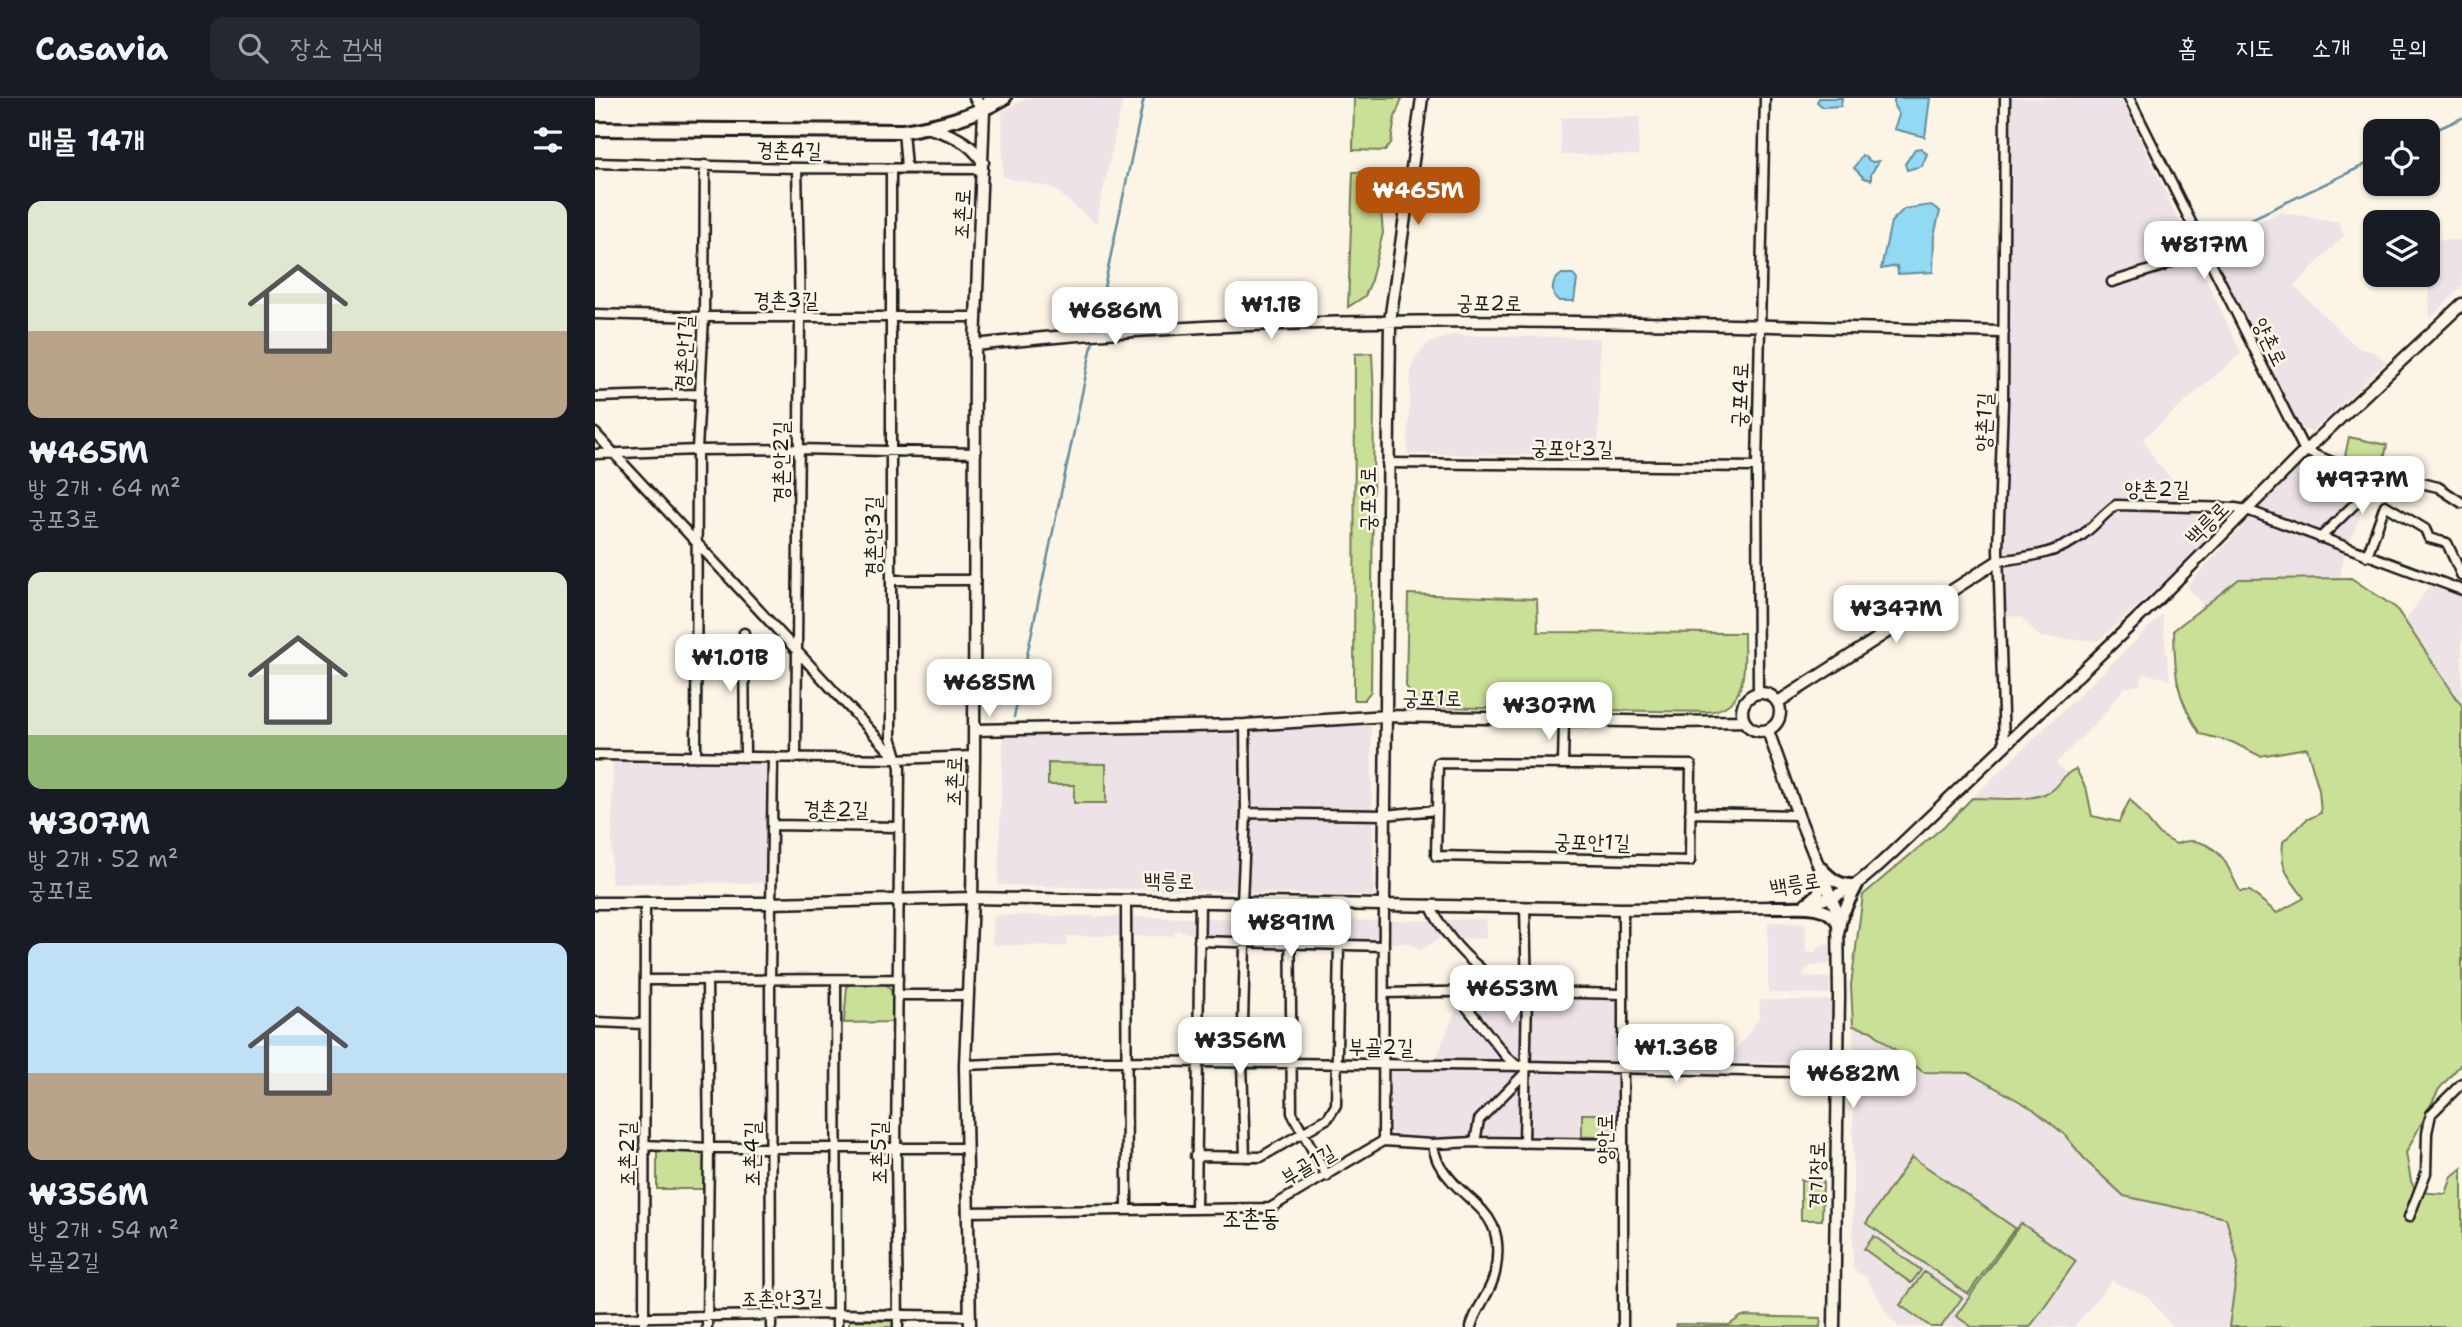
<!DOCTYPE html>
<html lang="ko">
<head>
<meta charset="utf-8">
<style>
  :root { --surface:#171b24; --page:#242831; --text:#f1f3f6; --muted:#9ea1a6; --line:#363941; --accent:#b45309 }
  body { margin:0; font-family:"Shantell Sans","Poor Story",sans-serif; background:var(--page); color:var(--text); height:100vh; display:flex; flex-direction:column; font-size:26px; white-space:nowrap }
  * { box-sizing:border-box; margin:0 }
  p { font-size:23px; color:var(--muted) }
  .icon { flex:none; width:38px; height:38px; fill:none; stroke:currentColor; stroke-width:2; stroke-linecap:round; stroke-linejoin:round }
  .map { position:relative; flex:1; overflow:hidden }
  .panel { display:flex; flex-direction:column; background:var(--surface); width:595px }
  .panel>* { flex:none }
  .tools { position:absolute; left:1768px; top:21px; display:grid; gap:14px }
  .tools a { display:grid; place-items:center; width:77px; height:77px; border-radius:14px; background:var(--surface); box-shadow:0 2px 5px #0004; font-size:35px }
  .price { position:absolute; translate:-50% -60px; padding:0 16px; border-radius:14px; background:#fff; color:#222; font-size:23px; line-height:46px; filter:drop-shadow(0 2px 4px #0008) }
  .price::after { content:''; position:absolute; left:50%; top:42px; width:21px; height:16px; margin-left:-10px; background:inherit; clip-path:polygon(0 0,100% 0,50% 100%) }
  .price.current { background:var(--accent); color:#fff }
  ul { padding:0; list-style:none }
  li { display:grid; align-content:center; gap:14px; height:371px; padding:0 28px }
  li span { display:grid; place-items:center; height:217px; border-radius:14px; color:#555 }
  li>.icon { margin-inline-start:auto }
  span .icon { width:126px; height:126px; fill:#fffc; stroke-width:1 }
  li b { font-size:30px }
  h2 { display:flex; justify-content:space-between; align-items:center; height:84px; padding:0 28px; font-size:30px }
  header { display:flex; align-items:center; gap:42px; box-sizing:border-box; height:98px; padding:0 35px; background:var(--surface); border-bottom:2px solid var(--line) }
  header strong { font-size:33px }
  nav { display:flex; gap:38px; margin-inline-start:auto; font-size:24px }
  .search { width:490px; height:63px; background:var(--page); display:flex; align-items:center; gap:18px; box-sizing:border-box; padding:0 24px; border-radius:14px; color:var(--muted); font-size:26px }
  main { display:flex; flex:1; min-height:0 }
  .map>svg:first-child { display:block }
</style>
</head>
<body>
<header>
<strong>Casavia</strong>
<div class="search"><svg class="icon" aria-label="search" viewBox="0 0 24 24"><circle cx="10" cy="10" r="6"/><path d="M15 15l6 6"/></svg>장소 검색</div>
<nav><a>홈</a><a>지도</a><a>소개</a><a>문의</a></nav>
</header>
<main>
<section class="panel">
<h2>매물 14개<svg class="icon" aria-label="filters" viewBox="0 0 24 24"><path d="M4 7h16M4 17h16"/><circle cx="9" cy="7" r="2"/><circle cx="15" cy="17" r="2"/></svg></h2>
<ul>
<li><span style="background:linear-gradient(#dfe7d0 60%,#b9a48a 0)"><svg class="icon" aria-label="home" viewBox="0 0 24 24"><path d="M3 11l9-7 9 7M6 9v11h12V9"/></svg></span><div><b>₩465M</b><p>방 2개 · 64 m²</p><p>궁포3로</p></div></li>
<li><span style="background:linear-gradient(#dfe7d0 75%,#8fb573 0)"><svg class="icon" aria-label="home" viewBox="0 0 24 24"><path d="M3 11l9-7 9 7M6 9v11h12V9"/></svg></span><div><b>₩307M</b><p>방 2개 · 52 m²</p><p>궁포1로</p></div></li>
<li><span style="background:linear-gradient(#bfe0f5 60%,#b9a48a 0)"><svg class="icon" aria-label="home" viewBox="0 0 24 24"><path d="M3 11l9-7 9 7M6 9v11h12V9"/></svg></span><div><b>₩356M</b><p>방 2개 · 54 m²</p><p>부골2길</p></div></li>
</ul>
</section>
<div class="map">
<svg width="1867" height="1229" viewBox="0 0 1867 1229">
  <rect width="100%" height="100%" fill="#fcf5e5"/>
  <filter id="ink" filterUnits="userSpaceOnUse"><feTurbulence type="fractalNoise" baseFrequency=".0143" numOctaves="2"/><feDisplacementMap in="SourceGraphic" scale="14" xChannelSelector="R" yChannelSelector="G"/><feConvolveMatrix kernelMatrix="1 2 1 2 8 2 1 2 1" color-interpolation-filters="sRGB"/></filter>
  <g filter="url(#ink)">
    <!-- built -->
    <path fill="#ede3e6" d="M432 0H528L501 126 458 90 408 79 407 13Z
      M1416 0H1526L1646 255 1548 341 1562 365 1626 433 1503 543 1445 539 1426 519 1410 518 1409 420Z
      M966 19H1045L1043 57H966Z
      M1685 114 1744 124 1749 138 1699 188 1763 250 1780 254 1791 264 1717 334 1703 329 1613 146Z
      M1832 142H1867V188L1835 221Z
      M858 237 1005 240 1003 358 812 356 816 271 822 257 834 245Z
      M1720 351 1784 371 1750 455 1745 480 1644 482 1609 508 1592 488Z
      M1841 478 1866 488 1867 486V608L1810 523Z
      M1567 517 1575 582 1549 575 1544 587 1529 590 1505 621 1461 665 1471 675 1458 692 1438 700H1377Z
      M776 626 779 798 403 787 408 639Z
      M18 660 178 661 182 668 180 785H16Z
      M406 817 795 823 892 821 891 840 861 841 848 838 826 852 813 845 609 840 582 832 578 838H472V848L397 847 399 818Z
      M1173 824 1211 825V854H1220L1226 847 1239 846 1236 866 1216 868 1210 872 1208 878 1236 880 1234 896 1173 895Z
      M871 888 896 893 1024 900 1023 1041 796 1039 795 970 835 974Z
      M1165 902H1239L1236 966 1131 965 1164 921Z
      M1258 928 1276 933 1328 974 1374 975 1438 1011 1469 1036 1492 1064 1529 1098 1631 1120 1643 1165 1634 1229H1578L1553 1199 1517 1183 1479 1229H1304L1293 1217 1271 1179 1258 1172Z"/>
    <!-- green -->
    <path fill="#cae096" stroke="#737e59" stroke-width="2" d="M759 0H807L800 19 796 45 790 53 758 52Z
      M758 74H787L790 80 786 112 788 135 775 186 770 198 753 209Z
      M777 255 779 299 776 593 769 602H759L760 256Z
      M1754 339 1792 347 1788 366 1750 358Z
      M1756 480 1801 510 1867 608V965L1844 991 1811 1055 1816 1083 1821 1094 1851 1096 1857 1078 1867 1070V1229H1634L1643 1165 1631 1120 1529 1098 1492 1064 1469 1036 1438 1011 1374 975 1328 974 1276 933 1258 928 1256 887 1268 797 1355 723 1377 700C1402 700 1434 705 1456 693 1467 686 1467 676 1481 671L1492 693 1497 718 1524 724 1535 701 1564 736 1581 746C1598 739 1614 745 1626 758 1632 764 1640 785 1645 793H1655L1682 815 1709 800C1693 777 1685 773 1688 744L1711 722 1726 715 1724 692 1712 650 1665 658 1637 644 1605 636C1580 596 1580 578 1579 532L1644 481Z
      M813 496 942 501 943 534 1149 535C1149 567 1155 610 1112 614L833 609 821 604 811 588Z
      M453 665 511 666V705H479V687H453Z
      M257 884H290L298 896V924L249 925 252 888Z
      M987 1016H1019V1038L987 1039Z
      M67 1049 111 1050 117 1055 118 1091H62V1053Z
      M1317 1059 1420 1130 1373 1196 1271 1125Z
      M1206 1082H1228L1227 1122H1206Z
      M1426 1125 1481 1163 1435 1229H1377L1361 1218Z
      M1279 1138 1326 1172 1316 1185 1269 1151Z
      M1329 1174 1367 1200 1346 1229H1336L1305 1207Z
      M1147 1218 1226 1220 1225 1229H1081V1226L1134 1227Z
      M254 1222 302 1223V1229H254Z"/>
    <!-- water -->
    <path fill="#92d9f3" stroke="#638d9d" stroke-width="2" d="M1224 0H1247L1246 8 1228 9 1222 4Z
      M1299 0H1335L1330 39 1299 31 1304 17 1299 8Z
      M1326 50 1332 56 1327 68 1312 72 1310 66 1320 51Z
      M1267 57 1277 64 1284 63 1276 76V82L1269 80 1259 70Z
      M1336 107 1345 113 1339 138 1338 174 1303 176 1302 168 1286 171 1296 124 1309 111Z
      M967 176H978L982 182 979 203H964L959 198C956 188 958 181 967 176Z"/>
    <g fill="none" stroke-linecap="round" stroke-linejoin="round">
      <!-- stream -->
      <path stroke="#638d9d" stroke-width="2.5" d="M1832 36 1867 20
        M1646 126 1780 62
        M500 232 549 0
        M419 619 499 238"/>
      <defs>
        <path id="minor" d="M1534 0 1710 353 1742 366 1843 389 1867 405
          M308 33 311 69
          M0 65 202 70 388 71
          M296 71V639L305 669 301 1050 303 1229
          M1517 184 1568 168 1608 149
          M0 216 109 219H381
          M0 299 104 296
          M0 335 300 659
          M0 356 102 352 203 351 381 355
          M792 365 1162 369
          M1725 440 1774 392 1785 377
          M1772 458 1790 407 1830 431 1834 440 1852 445 1867 478
          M1403 463C1431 459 1458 457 1483 440 1497 431 1507 417 1521 407L1640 410 1652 412 1867 492
          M296 482H381
          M149 535 150 658
          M1163 595 1162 369 1170 0
          M1409 649 1403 452 1408 304 1410 0
          M0 657 301 661 379 658
          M101 659 102 352 109 219 110 67
          M201 659 205 219 202 70
          M843 665 1096 667 1095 763 841 758Z
          M968 666 969 623
          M651 715 789 717 842 712
          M1095 715 1203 717
          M178 727 303 729
          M531 802 532 1111
          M647 804 651 715 650 627
          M695 806 697 1015 732 1078
          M835 807C847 833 864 853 886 871L870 907 910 957 922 968
          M604 843 789 848
          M51 882 303 881
          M112 882 114 1050 112 1229
          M241 882 242 1229
          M790 895 896 893 1028 896
          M302 897H371
          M0 924 49 926
          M370 967 469 963H530L931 968 1243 975
          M788 1043 789 805
          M880 1044 884 1022 930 975
          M929 1045 932 895 930 809
          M837 1046C839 1052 841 1061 844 1066 872 1111 913 1109 900 1175 896 1195 881 1209 876 1229
          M49 1047 114 1050H371
          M600 1058 666 1059 733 1020 741 1007 744 847
          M650 1059 647 965 650 846
          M601 1111 605 803
          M372 1114 675 1110 788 1043 837 1046 880 1044 1027 1046
          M1814 1119 1831 1075 1832 1035 1836 1016 1867 985
          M0 1220 242 1216 375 1218
          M49 1229 50 804
          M176 1229 175 882 178 659
          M1028 1229V811"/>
        <path id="tertiary" d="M380 0 389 12
          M331 29C355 36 374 42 388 64
          M380 247C720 209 1067 226 1408 234
          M1147 614a19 19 0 1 1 38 0a19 19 0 1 1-38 0Z
          M1183 604 1403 463
          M379 632 650 627 792 618 1078 624 1148 623
          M1173 633 1203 717 1243 816 1244 898 1239 1229
          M0 805H176L377 800 1028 811 1182 809
          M789 805 795 223 827 0
          M1211 805C1251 800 1269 781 1297 755L1562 502 1710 353 1867 206
          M375 1229 370 967 377 800 379 658 380 247 389 12 394 0"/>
        <path id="secondary" d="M1226 770C1237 782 1245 788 1262 787
          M1212 805C1227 796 1227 787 1226 770
          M1177 809C1201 810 1230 803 1243 825
          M1244 831 1246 819 1262 787"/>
        <path id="primary" d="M0 31 308 33C344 27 377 19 409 0"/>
      </defs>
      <!-- minor casing -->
      <use href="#minor" stroke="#1c1c1c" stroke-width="13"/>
      <!-- tertiary casing -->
      <use href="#tertiary" stroke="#1c1c1c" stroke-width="15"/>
      <!-- secondary casing -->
      <use href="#secondary" stroke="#1c1c1c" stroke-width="16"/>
      <!-- primary casing -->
      <use href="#primary" stroke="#1c1c1c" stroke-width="18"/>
      <!-- minor -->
      <use href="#minor" stroke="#fcf5e5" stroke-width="8"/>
      <!-- tertiary -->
      <use href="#tertiary" stroke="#fcf5e5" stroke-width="10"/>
      <!-- secondary -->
      <use href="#secondary" stroke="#fcf5e5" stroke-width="10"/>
      <!-- primary -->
      <use href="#primary" stroke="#fcf5e5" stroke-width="12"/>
    </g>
  </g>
  <g text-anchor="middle" stroke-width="5" stroke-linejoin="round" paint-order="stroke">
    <!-- street labels -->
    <g font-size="21" fill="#1c1c1c" stroke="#fcf5e5">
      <text transform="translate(194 52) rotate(1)" y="7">경촌4길</text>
      <text transform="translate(367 116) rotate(-87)" y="7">조촌로</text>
      <text x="191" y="209">경촌3길</text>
      <text transform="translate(894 205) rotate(1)" y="7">궁포2로</text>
      <text transform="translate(1675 244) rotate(64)" y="7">양촌로</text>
      <text transform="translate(89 255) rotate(-87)" y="7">경촌안1길</text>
      <text transform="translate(1145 297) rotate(-88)" y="7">궁포4로</text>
      <text transform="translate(1389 324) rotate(-88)" y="7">양촌1길</text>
      <text transform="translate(977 350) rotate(1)" y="7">궁포안3길</text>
      <text transform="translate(186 364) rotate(-90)" y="7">경촌안2길</text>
      <text x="1562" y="398">양촌2길</text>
      <text transform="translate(773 401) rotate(-90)" y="7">궁포3로</text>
      <text transform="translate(1612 425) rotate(-45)" y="7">백릉로</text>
      <text transform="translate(278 439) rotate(-90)" y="7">경촌안3길</text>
      <text transform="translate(837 600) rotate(1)" y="7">궁포1로</text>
      <text transform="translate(359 683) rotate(-88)" y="7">조촌로</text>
      <text transform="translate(241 711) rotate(1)" y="7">경촌2길</text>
      <text transform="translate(997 744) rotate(1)" y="7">궁포안1길</text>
      <text transform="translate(574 783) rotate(1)" y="7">백릉로</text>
      <text transform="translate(1200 786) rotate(-9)" y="7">백릉로</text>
      <text x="786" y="956">부골2길</text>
      <text transform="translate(1010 1041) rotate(-90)" y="7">양안로</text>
      <text transform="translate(284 1055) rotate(-90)" y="7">조촌5길</text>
      <text transform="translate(32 1056) rotate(-90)" y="7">조촌2길</text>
      <text transform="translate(157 1056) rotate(-90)" y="7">조촌4길</text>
      <text transform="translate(713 1067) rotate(-31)" y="7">부골1길</text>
      <text transform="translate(1222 1077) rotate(-89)" y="7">경기장로</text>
      <text transform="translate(187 1200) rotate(-1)" y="7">조촌안3길</text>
    </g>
    <!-- quarter labels -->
    <g font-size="24" fill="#1c1c1c" stroke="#fcf5e5">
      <text x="656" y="1128">조촌동</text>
    </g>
  </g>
</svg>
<div class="tools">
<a><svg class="icon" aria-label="locate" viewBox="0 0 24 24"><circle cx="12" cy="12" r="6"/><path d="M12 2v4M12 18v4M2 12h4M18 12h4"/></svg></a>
<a><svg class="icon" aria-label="layers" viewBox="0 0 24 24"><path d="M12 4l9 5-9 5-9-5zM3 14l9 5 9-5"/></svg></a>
</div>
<b class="price current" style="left:823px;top:129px">₩465M</b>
<b class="price" style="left:1609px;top:183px">₩817M</b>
<b class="price" style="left:676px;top:243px">₩1.1B</b>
<b class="price" style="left:520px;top:249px">₩686M</b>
<b class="price" style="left:1767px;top:418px">₩977M</b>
<b class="price" style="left:1301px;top:547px">₩347M</b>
<b class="price" style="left:135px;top:596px">₩1.01B</b>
<b class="price" style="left:394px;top:621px">₩685M</b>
<b class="price" style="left:954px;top:644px">₩307M</b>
<b class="price" style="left:696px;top:861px">₩891M</b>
<b class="price" style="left:917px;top:927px">₩653M</b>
<b class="price" style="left:645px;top:979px">₩356M</b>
<b class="price" style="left:1081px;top:986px">₩1.36B</b>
<b class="price" style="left:1258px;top:1012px">₩682M</b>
</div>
</main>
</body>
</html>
